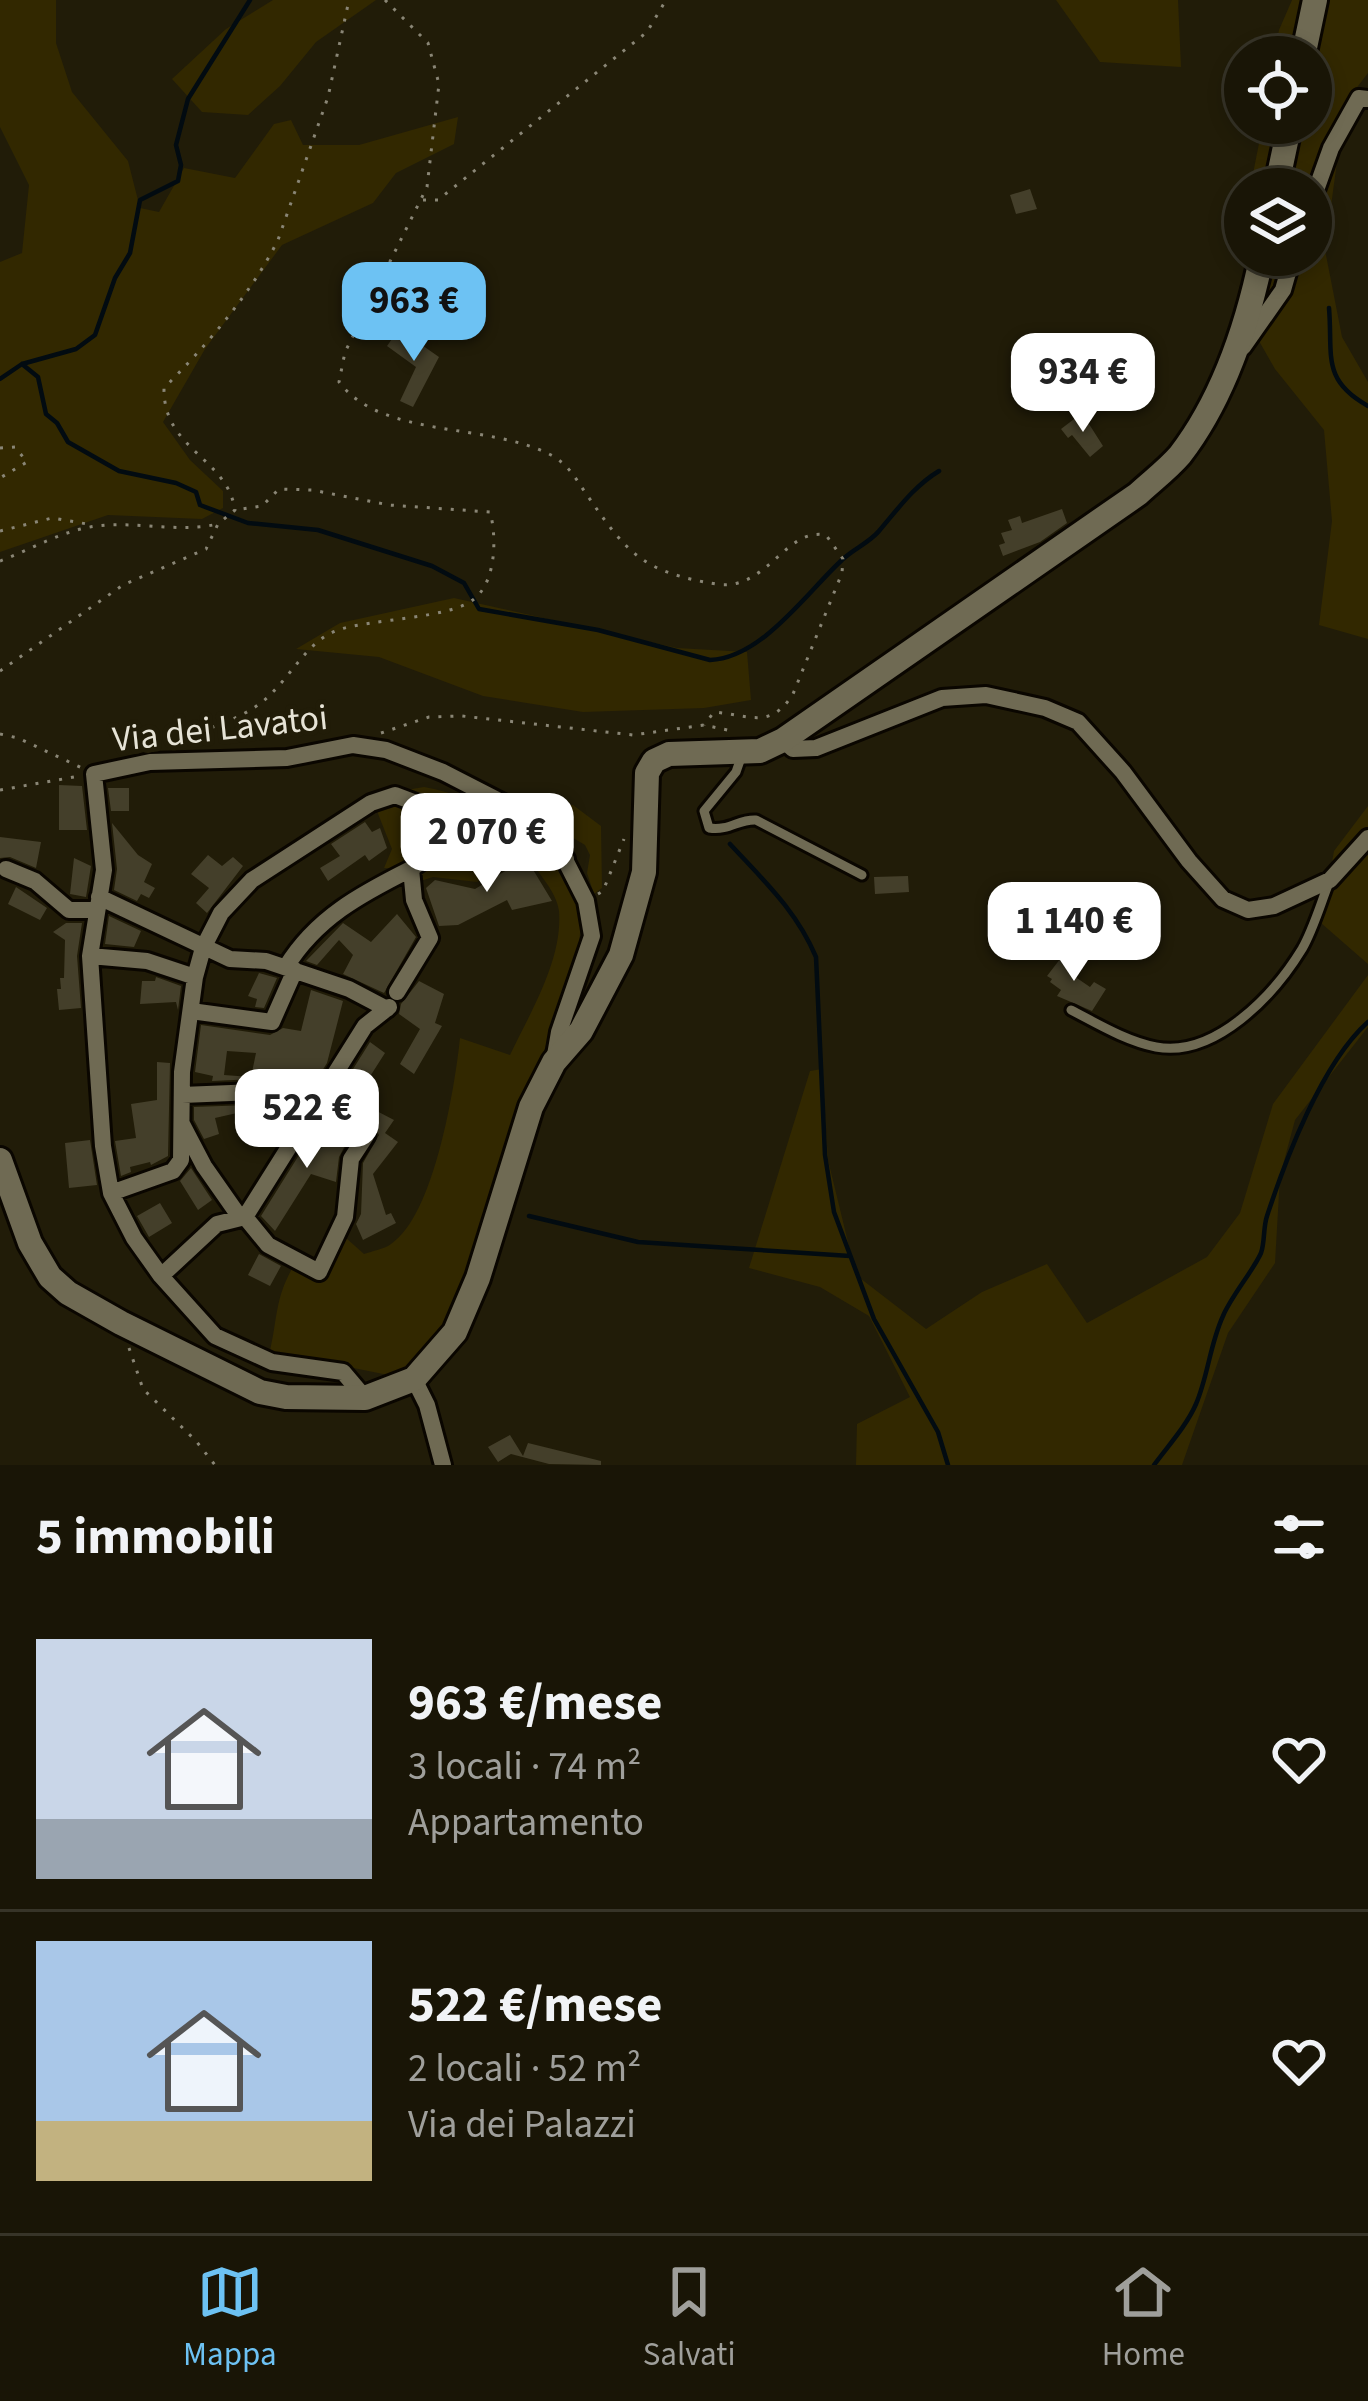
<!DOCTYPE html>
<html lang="it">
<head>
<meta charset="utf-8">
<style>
  :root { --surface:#191506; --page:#221e10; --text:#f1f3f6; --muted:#9f9f9b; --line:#373428; --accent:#6dc2f3 }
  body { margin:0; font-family:"Source Sans 3",sans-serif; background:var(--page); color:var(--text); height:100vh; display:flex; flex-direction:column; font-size:45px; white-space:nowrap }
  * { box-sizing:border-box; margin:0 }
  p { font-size:39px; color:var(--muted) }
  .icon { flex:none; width:66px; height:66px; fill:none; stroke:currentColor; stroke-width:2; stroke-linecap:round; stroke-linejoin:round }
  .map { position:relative; height:1465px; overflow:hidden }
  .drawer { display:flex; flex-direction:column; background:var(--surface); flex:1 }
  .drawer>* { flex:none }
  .buttons { position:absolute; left:1224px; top:36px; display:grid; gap:24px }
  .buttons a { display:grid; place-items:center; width:108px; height:108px; border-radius:50%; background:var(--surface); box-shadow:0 6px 18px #0003,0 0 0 3px var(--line); font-size:60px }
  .price { position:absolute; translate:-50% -102px; padding:0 27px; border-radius:24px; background:#fff; color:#222; font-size:39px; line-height:78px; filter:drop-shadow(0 3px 6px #0008) }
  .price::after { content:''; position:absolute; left:50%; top:72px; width:36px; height:27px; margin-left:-18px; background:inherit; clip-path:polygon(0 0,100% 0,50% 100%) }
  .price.on { background:var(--accent); color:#111 }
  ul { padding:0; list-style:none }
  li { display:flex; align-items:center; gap:36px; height:300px; padding:0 36px }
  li+li { border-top:3px solid var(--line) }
  li span { display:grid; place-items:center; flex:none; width:336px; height:240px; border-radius:0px; color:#555 }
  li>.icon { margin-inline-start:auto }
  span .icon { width:144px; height:144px; fill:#fffc; stroke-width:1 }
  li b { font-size:51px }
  h2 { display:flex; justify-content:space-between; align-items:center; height:144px; padding:0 36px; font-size:51px }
  .tab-bar { display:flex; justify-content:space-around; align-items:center; height:168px; border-top:3px solid var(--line); background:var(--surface); font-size:33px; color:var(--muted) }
  .tab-bar a { display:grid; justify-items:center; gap:6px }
  .tab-bar .on { color:var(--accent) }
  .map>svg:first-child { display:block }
</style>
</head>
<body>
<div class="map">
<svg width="1368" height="1465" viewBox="0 0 1368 1465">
  <rect width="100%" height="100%" fill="#211c08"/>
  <!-- green -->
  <path fill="#322800" d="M0 0H56V43L72 92 128 161 140 208 159 212 184 168 235 178 274 124 291 120 303 145H359L458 117 454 144 396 173 373 203 282 245 205 349 163 422 190 460 223 491V508L202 519 108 515 0 552V262L22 253 29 185 0 127Z
    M273 0H376L316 42 280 86 248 115 202 112 172 79 226 29Z
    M1056 0H1178L1181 67 1100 62Z
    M1292 0H1368V73L1345 103 1325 250 1342 337 1368 382V639L1319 625 1332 521 1324 430 1275 369 1251 327 1257 255H1311V189H1250L1263 123H1311V57H1274L1279 30Z
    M454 598 677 648 747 652 751 700 704 708 583 712 483 696 379 657 296 649 340 623Z
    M424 787C491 799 557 841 578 908 583 921 579 939 578 954L444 1336 418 1368 393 1376 270 1351C278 1315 275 1298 294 1265L321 1278 346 1238 364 1254C372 1251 385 1249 391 1244 434 1216 455 1087 460 1038L510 1055C530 1013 563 959 559 911 557 892 536 870 525 854L477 882 433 877 411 884 400 869 384 868 392 849 371 796Z
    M557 805H573L601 826 602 888 594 894 587 873 590 855 585 845 539 818Z
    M1368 806V964L1321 923 1334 851Z
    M1368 975V1027L1295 1120 1280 1176 1275 1263 1228 1333 1182 1465H856L857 1424 910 1397 869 1316 820 1287 749 1268 810 1071 822 1069 828 1160 856 1275 926 1329 982 1292 1047 1264 1087 1323 1207 1257 1240 1213 1273 1104Z"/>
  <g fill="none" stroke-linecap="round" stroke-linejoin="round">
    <!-- stream -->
    <path stroke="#020b11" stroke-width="4.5" d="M1329 308C1333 355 1321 380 1368 406
      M22 364 38 377 46 414 57 423 68 442 119 471 176 483 196 492 200 505 248 523 318 530 432 566 464 583 479 609 598 630 710 660C762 658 807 592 842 560 853 549 869 543 879 531 897 510 914 486 939 471
      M0 379 22 364 76 349 95 335 115 278 130 253 140 200 178 181 181 165 176 145 188 99 250 0
      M730 844C764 881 796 910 816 957L825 1155 834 1212 874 1319 938 1432 948 1465
      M529 1216 638 1242 850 1256
      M1154 1465C1168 1446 1187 1425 1196 1404 1208 1376 1210 1344 1223 1316 1232 1295 1253 1271 1261 1253 1265 1242 1263 1228 1267 1216 1286 1158 1322 1063 1368 1022"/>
  </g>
  <!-- building -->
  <path fill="#443f2a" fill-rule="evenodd" d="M1030 189 1037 209 1016 214 1010 195Z
    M399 329 439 357 413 407 400 401 416 367 387 346Z
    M1082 413 1103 446 1090 457 1072 435 1068 438 1061 429Z
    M1062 509 1067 523 1040 542 1003 556 999 545 1005 543 1001 533 1012 530 1008 520 1020 516 1022 523Z
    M59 785 82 786 87 830H59Z
    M108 788H129V811H111Z
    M365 822 372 832 380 828 387 848 369 861 365 855 328 881 320 868 340 856 331 844Z
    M112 823 138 855 152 864 144 882 155 888 149 898 141 894 137 901 114 890 117 869Z
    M0 837 41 842 36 868 10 857 0 858Z
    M208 855 222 866 233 857 243 866 207 913 196 903 209 888 191 874Z
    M74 858 91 866 86 897 70 894Z
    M522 861 529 863 552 901 512 910 507 900 458 925 439 926 426 888 435 880 475 889Z
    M908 876 909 892 875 894 874 877Z
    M16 887 47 908 40 920 8 904Z
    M397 914 416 937 384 993 343 974 353 955 339 940 317 965 306 961 343 923 371 942Z
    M109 916 141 931 134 947 105 944Z
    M66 923H82L77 956 81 1008 59 1010 57 989H61L60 978H64L65 940 53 932Z
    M1067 950 1082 962 1071 974 1090 987 1094 982 1106 989 1092 1011 1057 996 1061 990 1050 982 1052 979 1047 976Z
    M259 973 277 978 264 1008 255 1007 257 999 248 996Z
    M156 977 181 986 178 1010 176 1002 140 1004 142 981H155Z
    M419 981 444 994 435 1023 442 1026 414 1074 400 1064 420 1029 399 1014 401 1004Z
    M311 990 343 1001 327 1063 312 1087 282 1078 212 1081 213 1076 195 1072 201 1025 270 1035 283 1028 301 1031ZM227 1051 256 1053 251 1077 224 1075Z
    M370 1042 385 1053 360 1092 375 1101 371 1108 394 1120 385 1133 398 1142 373 1174 386 1215 391 1213 396 1223 363 1240 356 1224 361 1214 363 1163 379 1135 373 1125 333 1101Z
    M157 1062 170 1063 168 1156 151 1165 150 1162 130 1167 131 1172 121 1176 115 1141 136 1138 131 1104 157 1100Z
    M280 1104 298 1109 274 1147 237 1113 215 1118 219 1134 204 1139 194 1120V1107Z
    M319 1123 348 1140 339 1157 336 1182 311 1174 275 1231 261 1216Z
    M90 1140 97 1185 69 1188 65 1143Z
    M191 1168 212 1200 198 1210 180 1181Z
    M160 1203 172 1223 149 1237 137 1216Z
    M259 1254 281 1266 270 1286 248 1275Z
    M510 1435 523 1456 528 1443 601 1461V1465L549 1464 511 1454 498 1462 488 1447Z"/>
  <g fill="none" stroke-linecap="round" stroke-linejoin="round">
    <defs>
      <path id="lane" d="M743 752 736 772 704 811 709 828C730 831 738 819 756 820L862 875
        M1071 1010C1098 1024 1126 1041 1156 1047 1215 1058 1274 995 1302 949 1314 928 1321 902 1330 880"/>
      <path id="street" d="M1311 204 1331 148 1359 98 1368 99
        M1243 347 1283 290 1293 255
        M783 740 793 749 816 748 942 698 986 695 1045 708 1078 722 1123 772 1189 861 1223 899 1248 910 1274 906 1330 880 1368 838
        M6 869 35 881 69 910H95
        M99 897 230 959 266 961 349 989 387 1009
        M90 956 147 961 195 977
        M286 967C316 918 361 894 411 869
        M397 992 430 938 414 900 411 869 461 832
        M191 1011 272 1022 295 970
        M182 1095 282 1091 316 1102
        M182 1124 204 1166 239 1216
        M111 1193 173 1171 181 1160 182 1072 195 977 203 948 221 913 252 880 371 803 395 795 416 803 461 832 566 859
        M245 1217 268 1245 319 1272 345 1217 351 1159 366 1136 314 1105
        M161 1276 217 1224 245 1217 365 1026 389 1007
        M414 1379 427 1405 443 1465
        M365 1398 343 1372 272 1362 215 1336 161 1276 134 1238 111 1193 103 1146 90 956 104 870 94 774 150 762 287 758 353 745 386 750 443 772 515 809 545 828 557 844 586 901 592 936 559 1032 554 1061"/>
      <path id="secondary" d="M1303 57 1315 0
        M1276 189 1290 123
        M0 1160 30 1243 50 1277 68 1293 121 1323 260 1392 286 1397 365 1398 414 1379 455 1332 478 1278 531 1107 554 1062 581 1031 621 955 644 872 647 773 654 761 669 754 760 751 783 740 1138 494C1152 481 1168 469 1180 455 1223 399 1248 323 1262 255"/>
    </defs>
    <!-- lane casing -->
    <use href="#lane" stroke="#0a0600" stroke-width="15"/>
    <!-- street casing -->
    <use href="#street" stroke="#0a0600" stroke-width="22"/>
    <!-- secondary casing -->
    <use href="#secondary" stroke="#0a0600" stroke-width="30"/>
    <!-- path -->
    <path stroke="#8a8676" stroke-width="3" stroke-dasharray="3 9" stroke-linecap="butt" d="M385 0 428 43 439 84 427 187 345 352 339 382C382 439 488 422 551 455 568 464 576 479 587 495 627 553 642 572 716 584 767 592 785 527 826 535L843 559 842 573 793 694C770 730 750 715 714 712L704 725
      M423 200H438L647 32 666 0
      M0 448 15 447 27 462 0 478
      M0 531 52 518 93 525
      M0 561C32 549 63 530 97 526 137 521 178 533 218 524
      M0 671 123 585 206 549 218 524 235 510C227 457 163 450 164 388 206 346 251 294 278 240L328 97 349 0
      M381 733 429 717 462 716 633 735 704 725 732 731
      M0 734 18 738 82 768
      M154 745C189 734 228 726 258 705 289 683 304 642 338 630 369 619 450 619 474 599 496 582 497 537 490 512L389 505 312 490 279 489 262 506 235 510
      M0 790 80 776
      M598 894 603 891 624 839
      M129 1348 143 1389 196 1441 215 1465"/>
    <!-- lane -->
    <use href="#lane" stroke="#6f6a53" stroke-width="9"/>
    <!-- street -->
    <use href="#street" stroke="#6f6a53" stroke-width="16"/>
    <!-- secondary -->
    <use href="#secondary" stroke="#6f6a53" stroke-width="24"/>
  </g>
  <g text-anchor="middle" stroke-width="10" stroke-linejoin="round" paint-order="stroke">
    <!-- street labels -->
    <g font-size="36" fill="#e6e3d6" stroke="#211c08">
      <text transform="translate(220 727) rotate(-6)" y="13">Via dei Lavatoi</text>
    </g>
  </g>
</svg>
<div class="buttons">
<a><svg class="icon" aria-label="locate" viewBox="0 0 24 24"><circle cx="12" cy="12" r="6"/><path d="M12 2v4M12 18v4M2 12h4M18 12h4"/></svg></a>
<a><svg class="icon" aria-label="layers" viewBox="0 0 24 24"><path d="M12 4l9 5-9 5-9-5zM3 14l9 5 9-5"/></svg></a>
</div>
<b class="price on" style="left:414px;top:364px">963 €</b>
<b class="price" style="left:1083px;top:435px">934 €</b>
<b class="price" style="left:487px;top:895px">2 070 €</b>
<b class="price" style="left:1074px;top:984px">1 140 €</b>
<b class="price" style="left:307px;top:1171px">522 €</b>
</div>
<section class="drawer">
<h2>5 immobili<svg class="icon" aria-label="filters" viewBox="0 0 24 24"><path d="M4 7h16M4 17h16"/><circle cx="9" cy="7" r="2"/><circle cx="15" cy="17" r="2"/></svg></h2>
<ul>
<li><span style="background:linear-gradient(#c9d6e8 75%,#9aa5b1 0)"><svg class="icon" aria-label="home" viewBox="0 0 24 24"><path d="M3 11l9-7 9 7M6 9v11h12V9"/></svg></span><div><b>963 €/mese</b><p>3 locali · 74 m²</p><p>Appartamento</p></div><svg class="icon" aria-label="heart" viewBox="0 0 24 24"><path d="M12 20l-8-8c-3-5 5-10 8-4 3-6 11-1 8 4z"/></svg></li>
<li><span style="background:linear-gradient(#a9c7e8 75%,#c2b280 0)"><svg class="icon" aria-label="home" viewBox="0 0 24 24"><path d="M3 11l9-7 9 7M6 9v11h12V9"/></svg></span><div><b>522 €/mese</b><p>2 locali · 52 m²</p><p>Via dei Palazzi</p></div><svg class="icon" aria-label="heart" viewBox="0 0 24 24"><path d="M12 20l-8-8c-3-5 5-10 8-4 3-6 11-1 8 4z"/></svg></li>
</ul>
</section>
<nav class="tab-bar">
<a class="on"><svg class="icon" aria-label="map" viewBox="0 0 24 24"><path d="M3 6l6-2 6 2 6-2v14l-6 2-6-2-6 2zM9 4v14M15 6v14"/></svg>Mappa</a>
<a><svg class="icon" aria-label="saved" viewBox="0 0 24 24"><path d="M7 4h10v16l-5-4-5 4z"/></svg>Salvati</a>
<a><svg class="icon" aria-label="home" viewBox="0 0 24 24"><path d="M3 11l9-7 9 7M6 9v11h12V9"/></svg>Home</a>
</nav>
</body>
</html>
